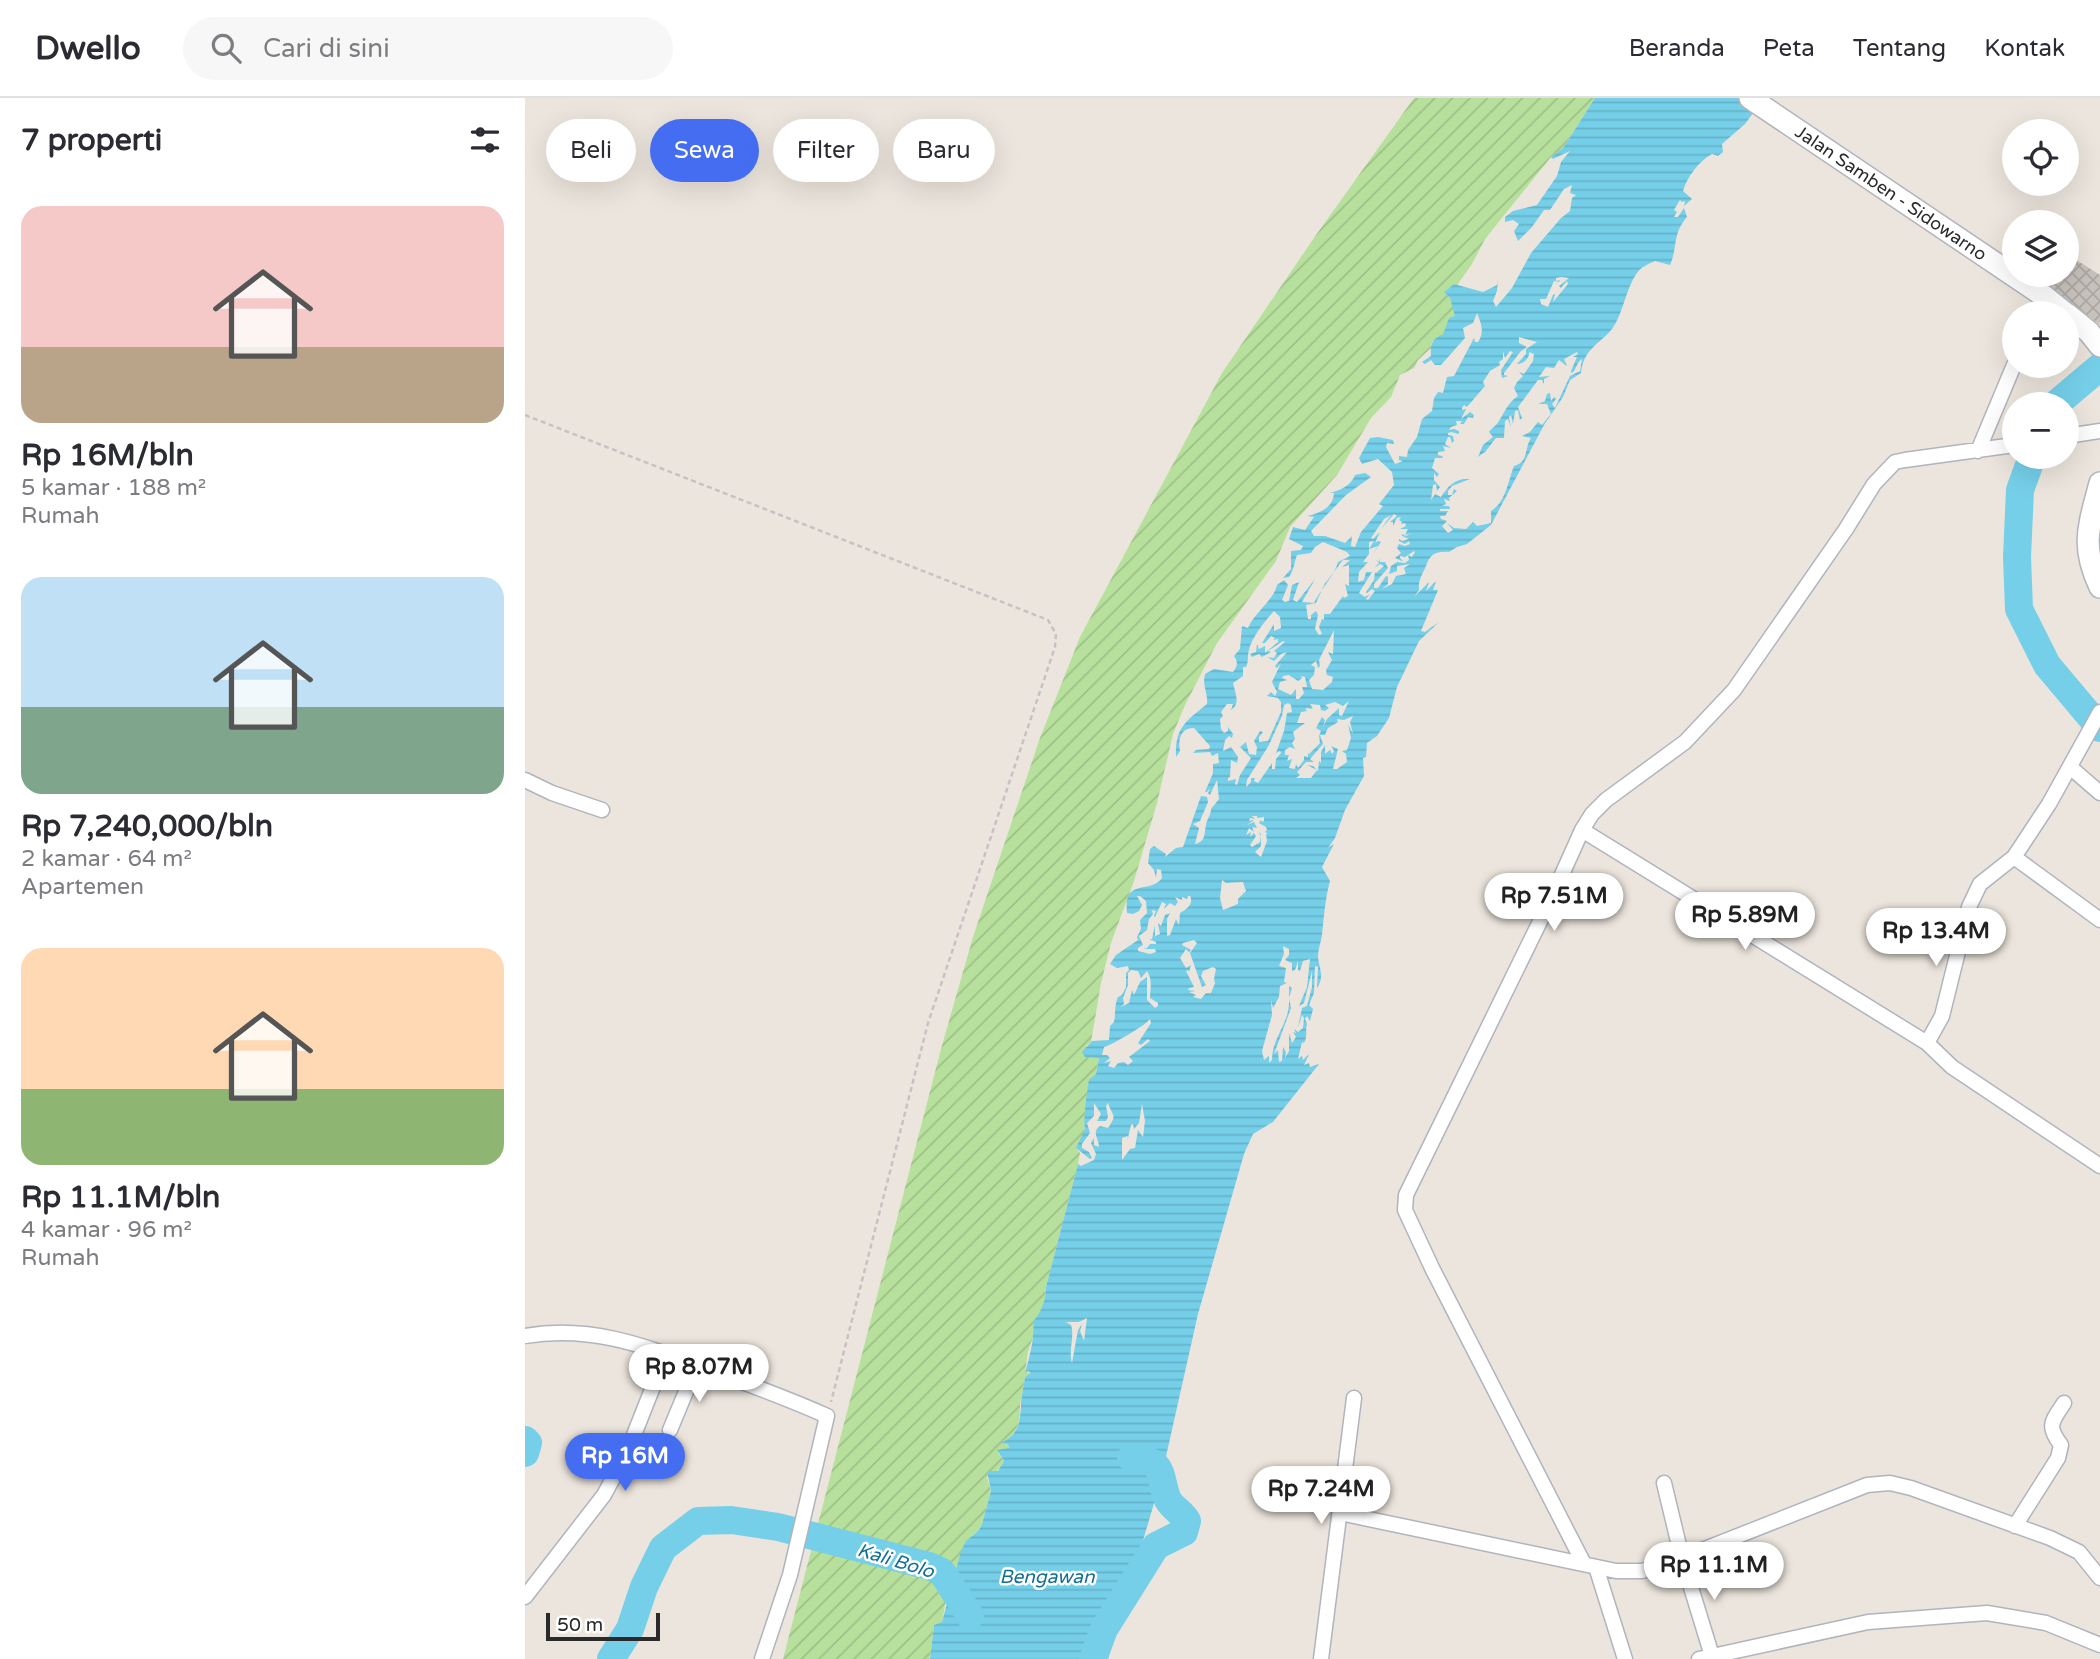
<!DOCTYPE html>
<html lang="id">
<head>
<meta charset="utf-8">
<style>
  :root { --surface:#fff; --page:#f7f7f7; --text:#2b2b33; --muted:#7c7c81; --line:#e1e1e2; --accent:#456df1 }
  body { margin:0; font-family:"Varela Round",sans-serif; background:var(--page); color:var(--text); height:100vh; display:flex; flex-direction:column; font-size:26px; white-space:nowrap }
  * { box-sizing:border-box; margin:0 }
  p { font-size:23px; color:var(--muted) }
  .icon { flex:none; width:38px; height:38px; fill:none; stroke:currentColor; stroke-width:2; stroke-linecap:round; stroke-linejoin:round }
  .map { position:relative; flex:1; overflow:hidden }
  .side { display:flex; flex-direction:column; background:var(--surface); width:525px }
  .side>* { flex:none }
  .top-card { position:absolute; left:21px; top:21px; width:665px; height:63px; display:flex; gap:14px }
  .buttons { position:absolute; left:1477px; top:21px; display:grid; gap:14px }
  .buttons a { display:grid; place-items:center; width:77px; height:77px; border-radius:50%; background:var(--surface); box-shadow:0 7px 28px #0002; font-size:35px }
  .scale { position:absolute; left:21px; bottom:18px; width:114px; box-sizing:border-box; padding-left:7px; border:4px solid #2a2a2a; border-top:0; font-size:19px; line-height:24px; white-space:nowrap; color:#2a2a2a; -webkit-text-stroke:5px #fff; paint-order:stroke }
  .price { position:absolute; translate:-50% -60px; padding:0 16px; border-radius:24px; background:#fff; color:#222; font-size:23px; line-height:46px; filter:drop-shadow(0 2px 4px #0008) }
  .price::after { content:''; position:absolute; left:50%; top:42px; width:21px; height:16px; margin-left:-10px; background:inherit; clip-path:polygon(0 0,100% 0,50% 100%) }
  .price.on { background:var(--accent); color:#fff }
  ul { padding:0; list-style:none }
  li { display:grid; align-content:center; gap:14px; height:371px; padding:0 21px }
  li span { display:grid; place-items:center; height:217px; border-radius:21px; color:#555 }
  li>.icon { margin-inline-start:auto }
  span .icon { width:126px; height:126px; fill:#fffc; stroke-width:1 }
  li b { font-size:30px }
  h2 { display:flex; justify-content:space-between; align-items:center; height:84px; padding:0 21px; font-size:30px }
  .tag { padding:0 24px; border-radius:32px; background:var(--surface); box-shadow:0 7px 28px #0002; font-size:24px; line-height:63px }
  .tag.on { background:var(--accent); color:#fff }
  header { display:flex; align-items:center; gap:42px; box-sizing:border-box; height:98px; padding:0 35px; background:var(--surface); border-bottom:2px solid var(--line) }
  header strong { font-size:33px }
  nav { display:flex; gap:38px; margin-inline-start:auto; font-size:24px }
  .search { width:490px; height:63px; background:var(--page); display:flex; align-items:center; gap:18px; box-sizing:border-box; padding:0 24px; border-radius:38px; color:var(--muted); font-size:26px }
  main { display:flex; flex:1; min-height:0 }
  .map>svg:first-child { display:block }
</style>
</head>
<body>
<header>
<strong>Dwello</strong>
<div class="search"><svg class="icon" aria-label="search" viewBox="0 0 24 24"><circle cx="10" cy="10" r="6"/><path d="M15 15l6 6"/></svg>Cari di sini</div>
<nav><a>Beranda</a><a>Peta</a><a>Tentang</a><a>Kontak</a></nav>
</header>
<main>
<section class="side">
<h2>7 properti<svg class="icon" aria-label="filters" viewBox="0 0 24 24"><path d="M4 7h16M4 17h16"/><circle cx="9" cy="7" r="2"/><circle cx="15" cy="17" r="2"/></svg></h2>
<ul>
<li><span style="background:linear-gradient(#f6c9c9 65%,#b9a48a 0)"><svg class="icon" aria-label="home" viewBox="0 0 24 24"><path d="M3 11l9-7 9 7M6 9v11h12V9"/></svg></span><div><b>Rp 16M/bln</b><p>5 kamar · 188 m²</p><p>Rumah</p></div></li>
<li><span style="background:linear-gradient(#bfe0f5 60%,#7fa58c 0)"><svg class="icon" aria-label="home" viewBox="0 0 24 24"><path d="M3 11l9-7 9 7M6 9v11h12V9"/></svg></span><div><b>Rp 7,240,000/bln</b><p>2 kamar · 64 m²</p><p>Apartemen</p></div></li>
<li><span style="background:linear-gradient(#ffd9b3 65%,#8fb573 0)"><svg class="icon" aria-label="home" viewBox="0 0 24 24"><path d="M3 11l9-7 9 7M6 9v11h12V9"/></svg></span><div><b>Rp 11.1M/bln</b><p>4 kamar · 96 m²</p><p>Rumah</p></div></li>
</ul>
</section>
<div class="map">
<svg width="1575" height="1561" viewBox="0 0 1575 1561">
  <defs>
    <pattern id="garden-furrows" width="10" height="10" patternUnits="userSpaceOnUse" patternTransform="scale(1.75)"><rect width="10" height="10" fill="#b6e09c"/><path d="M-1 1l2-2M0 10L10 0M9 11l2-2" fill="none" stroke="#9dc087"/></pattern>
    <pattern id="water-rules" width="6" height="5" patternUnits="userSpaceOnUse" patternTransform="scale(1.75)"><rect width="6" height="5" fill="#75cfe9"/><path d="M0 2.5h6" fill="none" stroke="#65b2c8"/></pattern>
    <pattern id="building-cross-hatch" width="8" height="8" patternUnits="userSpaceOnUse" patternTransform="scale(1.75)"><rect width="8" height="8" fill="#c7c2bc"/><path d="M0 0l8 8M0 8l8-8" fill="none" stroke="#aba7a2"/></pattern>
  </defs>
  <rect width="100%" height="100%" fill="#ece5dd"/>
  <!-- garden -->
  <path fill="url(#garden-furrows)" d="M889 0H1070L1038 50 1026 59 960 141 947 166 932 187 929 186 919 194 925 200 931 218 918 237 907 244 906 250 893 262 889 270 875 277 866 299 846 320 812 377 765 429 751 463 692 545 660 607 648 636 632 705 609 783 586 845 576 885 566 944 561 948 574 959 571 976 563 988 559 1037 551 1050 555 1055 553 1066 521 1189C521 1202 517 1216 508 1225L509 1236 503 1254 500 1274 507 1275 500 1279C499 1288 496 1298 495 1307 495 1324 493 1336 477 1345L483 1346 484 1351 473 1355 479 1363C474 1372 471 1375 462 1379L466 1393 457 1426 454 1432 446 1438 421 1502 417 1524 409 1527 405 1561H258L416 951 448 839 515 640 555 539 697 275 791 137Z"/>
  <!-- water -->
  <path fill="url(#water-rules)" fill-rule="evenodd" d="M1070 0H1239L1220 26 1197 46 1198 54 1193 58 1187 56C1174 63 1162 79 1158 93L1167 101 1159 108 1160 103 1157 104 1155 102 1149 112 1152 114 1149 119H1153L1159 110 1162 119C1147 136 1153 149 1145 167L1130 163C1123 166 1116 169 1112 175 1100 192 1099 214 1087 231 1074 247 1059 250 1056 275L1045 282 1038 299 1019 327 966 427 942 446 932 449 924 454C911 453 905 456 901 468 897 477 893 482 894 492L889 499 904 484 901 493 911 483 908 492H913L896 533 900 534 914 524 894 543 872 589 864 620 852 638 842 645 841 659 838 660 839 678 820 712 810 740 803 750 809 746 797 769 805 783C800 801 799 819 797 837 796 844 793 851 793 858 794 871 800 878 792 890L793 869 790 868 789 895 784 907 788 911 785 923 782 918 780 921 782 926C780 933 783 938 779 945L777 944 773 961 777 958 778 962 784 956 779 967 784 965 785 969 794 966 748 1024 728 1036 719 1056 673 1216 635 1385 583 1561H405L409 1527 417 1524 436 1453 441 1443 454 1432 457 1426 466 1393 462 1373H473L479 1363 472 1352 484 1350 483 1346 475 1345C493 1338 495 1325 496 1308 496 1298 499 1288 500 1279L506 1275 503 1273 500 1275C504 1260 510 1240 508 1224 516 1214 521 1203 521 1189L553 1066 556 1068 569 1062 571 1056 566 1045 569 1040V1047L574 1049C574 1041 566 1034 575 1028L583 1030C593 1016 587 1018 583 1005L581 1008 583 1019 581 1023H572L576 1016 569 1005V1018L562 1025 565 1035 557 1046V1050L564 1054 567 1060 565 1061 551 1050 560 1031C558 1026 562 991 564 982L571 976 574 960 560 959 557 954 567 943 584 942 585 928 589 924C591 915 589 908 593 899L597 897 601 889V875L604 872 603 868 592 870 585 866 591 857 613 842 612 839 616 831 615 822 622 815 621 803 615 798H612L617 807 614 813 608 816 602 815C598 779 624 797 637 780L636 772 632 771 631 780 629 772 623 765 625 751 629 748 641 756 640 759 651 750 658 749 676 698 682 699 683 704 675 723 668 726 674 730 670 746C681 743 679 737 681 727 682 720 686 718 686 711L694 701 692 682 685 697 683 695 685 690 682 694H680L688 675V666L694 665 693 655 687 658 685 654 668 655 671 652 684 651 685 648 669 630C655 630 653 642 655 653L651 659C650 630 660 624 682 606 683 594 677 588 680 576L689 571 708 574C713 568 713 564 709 558L715 551 717 528 723 530C730 514 749 502 752 487L759 482 763 487 757 502 760 504 764 503 767 487 774 484 768 502 772 504 790 481 777 504 789 505C795 492 810 477 813 464L825 458 822 454 798 444 790 449 786 455 772 457C769 465 769 472 764 479L758 480 766 471V453L776 452 778 448 764 441 768 429 780 432 789 419 782 418C795 415 808 410 809 395H805C815 392 826 388 830 377L840 375 846 379 821 397 786 433 789 438H800L820 445 827 438 826 448 830 449 836 434 858 408 854 406 869 387 867 374 853 361 837 366 834 360 845 340 853 339 868 342 869 346 862 345 861 349 870 366 878 363 874 362V358L882 359 883 352 892 339 897 321 907 313 909 300 913 294 918 295 922 279 929 278 949 240 950 244H953C960 234 956 225 952 215L948 225 938 230 940 240 916 267H910L906 262 900 266 897 264 906 258C905 248 907 239 918 237L924 220 930 218 925 200 919 194 929 186 958 194 972 187 973 181 972 193 968 203 971 209 987 190 1006 155 1036 120 1045 113 1047 100 1051 97 1045 95 1047 87 1039 91 1025 112H1019L1007 129 993 143 989 133 994 126 988 122 980 124V119L988 113 1012 107 1032 78 1036 64 1045 53 1028 61 1026 59 1038 50ZM1036 179 1044 180 1034 188 1036 190 1042 183 1043 186 1028 204 1030 196 1028 197 1023 209 1016 206 1015 201H1021L1029 183 1034 184 1035 182 1031 183V180ZM994 239 1012 244 1001 251V256L992 266C998 266 1005 260 1004 254L1009 256 1008 263 999 276 994 274 998 278 992 284 989 290 993 298C982 305 979 316 972 326 969 329 966 331 964 334L968 339 958 347 953 359 960 354 971 340H979L980 323 983 321 986 329 984 319 986 317 988 326 990 313 993 312 995 322 997 320 993 309 1013 282H1017L1019 286V281L1025 278 1014 279 1021 269 1029 270 1034 262 1042 268 1039 261 1052 254 1053 256 1048 259H1052L1046 273 1047 275C1052 271 1051 265 1057 261L1055 273 1045 278 1030 310 1027 306 1031 301 1029 299 1026 303 1025 295 1022 296 1020 303 1013 306H1022L1026 316 1017 327 1013 324 1005 334 997 338 1006 340C999 351 1004 364 989 368 983 383 981 404 966 413V425L952 428 948 424 941 431 929 430 922 425 928 432 923 435 917 428 922 423 916 421 915 418H920L923 413H915V411H925L924 408H917L921 406 919 401 925 403 924 400 932 393 929 391 927 397H923V393L927 388 945 381C930 380 923 388 916 399L910 396 906 402 908 387 911 386 912 393 915 389 909 382V375L912 379 914 376 907 370 910 360H918L917 358 913 357V354L920 353 918 348 926 350 920 346 923 339H925L927 345 929 343 928 338 923 337V335L926 334 934 336V333L929 331 924 332 926 329 932 327 931 323H937L935 326H939L943 319 948 320 949 317 945 314 936 321 941 311 937 312V310L939 307 942 309 960 288 958 284 965 273 975 267 974 264 978 261V253L980 260 985 253 988 254 976 272 977 280 983 278 979 277V275L996 253 1002 249 994 245ZM869 416 872 418 865 424H868V428L872 420 876 419 874 422 877 424 876 426 880 425 881 428 875 431H883L880 437 886 435 881 438 877 436V438L884 441 877 443 874 441V443L880 446 884 443 885 446 880 448 874 446 872 450 876 455 870 460 877 463H878L875 460V458L880 459 889 453 890 454 887 459 883 457 884 462 880 465 872 464 866 468 864 476 872 473V468L885 466 879 470 881 476 871 478 867 486 857 491 863 486V479L861 478 853 490H849V486L863 470 860 464H855V460L854 464 850 461 854 465 849 470 855 466 859 468 851 475 850 474 849 482 841 494 842 495 847 491 850 493 843 502 841 501 845 496 840 499 834 495 847 474H841L839 482 833 484 834 474 843 464H838L844 456V444L849 443 844 451 853 448 845 461 856 444 853 443 850 445 855 434 848 441 846 440 859 421 866 417 856 431ZM818 462H825L817 469 824 467V488L820 486 823 498 819 500 818 498 805 516H799V522L797 521 794 529 797 536 794 537 790 531 793 517 791 513 786 517V521H783L781 507 791 505 799 487ZM749 513 755 519 756 530 749 533V526L737 545H740L746 538 750 540 748 542 753 541V544L740 555V548L734 551 732 546 731 554 725 556 727 559 734 556 737 559 746 554 743 553 758 543 760 544 749 553 752 555 749 560 742 559 749 563 756 556 762 554 750 568 752 570 756 565 747 584 752 594 750 598 746 594 742 598 753 600 756 604V614L743 643 734 644V639L738 634 735 633 729 643 732 649 731 657 724 656 721 644 715 649 726 660 715 677 712 687 710 686 711 681 703 683V680L705 679 706 662 712 665 713 659 706 649 698 653 700 642 704 638 707 640 708 636 703 629V633L699 635 696 631 695 621 698 618 696 614 702 606H708L706 612C716 606 710 595 708 585L718 578V569H721C724 563 722 559 724 552 727 539 740 523 749 513ZM809 532 808 556 803 554 807 562 801 572 802 577 808 579 807 584 798 592 787 591 784 582 789 577 790 569 786 567 791 563 793 570 795 568 794 562ZM764 577 773 583 777 580 776 578 780 579 782 589H777L779 595 774 601H771V591L766 597 753 591 755 584 762 582 757 580 758 578ZM824 603 817 618 814 617V610L802 621 798 629 800 622 797 619 791 630 796 633 794 638 795 645 784 656 783 655V659L779 658V662L773 670 771 666 770 671 764 670 767 661 762 663 764 657H760V652L765 649 777 654 770 651 767 645 770 641 768 634 780 625H772L776 614 782 613 780 611 782 610 788 611 785 606 795 607 796 612 800 613 804 610 800 607 810 604 818 608ZM763 605 766 607 767 614 762 615 759 633 751 655 755 653 756 655 751 661 750 671H747V665L733 685 729 683 730 680H726V684L721 689 722 682 744 647 757 618 759 607ZM828 618 825 624 828 636 823 626 826 640 822 652 817 653 821 656 822 664 812 671H808L813 651 806 648 809 653 807 656 805 652 800 656V647L796 654V665L794 663 793 673 788 668 782 667 792 672 786 680H771L775 677 772 674 781 664H789L785 661 798 646 795 637H800L803 630 813 624 812 621 819 622ZM727 718H732V720L739 719V723L737 724 736 722 734 725 741 729 742 732 740 734 743 736H741L742 743 736 759 730 754 736 748V736L733 733 736 738 735 744 727 749 725 747 731 738 729 735 725 739 726 734 721 737 724 730 729 734 727 729 732 730 729 724 722 727 729 722 724 723 725 720 730 721ZM697 782 701 785 718 784 721 793 713 801V806L698 812 695 800ZM663 798H665C669 806 662 811 655 815L654 827 651 821 645 837 642 838V821L645 815 640 817 636 828 633 825 635 836 630 838V827L627 841H624L631 844V846H625L622 850 618 851H630L631 854 625 856 613 853V850L618 847 614 838 622 832 624 821 628 816 627 812 631 813 629 818 630 819 637 804 641 806 639 811 645 805 650 808 653 804 650 799 657 802V799L662 801ZM669 842 672 845 665 855 677 889 681 887 676 878 678 873 688 869 691 871 689 881 690 885 686 895H681L676 901 668 899 671 897 664 894 671 893 663 892 664 890 669 889 661 873 663 872 664 874 666 867 661 870 655 860 661 851 664 854 666 852 657 847 658 845ZM758 848 764 851V857L760 862 767 865V873L770 872 773 863V872L775 873 778 863 785 861 782 889 774 908 779 905 787 873V889L782 908 777 910 773 930 777 917 779 920 778 930 773 934 769 931 771 935 768 934 771 939 767 945 764 935V953L760 960 761 954 758 949 757 963 754 964 753 952 749 956 766 910 764 900 767 890 764 888C764 897 765 909 762 917 757 933 747 945 747 962L744 965V958L739 962 737 953 747 917 746 902 748 910 754 899 755 888 762 885 759 884 761 870 754 868 759 856ZM606 872 613 873 616 880 622 873C628 882 625 891 625 900L633 905V908L630 910 622 902V879L615 884 609 897 607 892 604 905 596 909 599 906 598 900 603 887V875ZM625 921 626 925 613 945 616 947 623 941 625 943 604 959 608 963 603 967 599 964 593 965 589 970 583 968 586 963 579 965 585 960 582 957H577L579 949C587 947 621 927 625 921ZM617 1006 620 1023 618 1039 613 1032 610 1050 605 1051 597 1062V1040L603 1038 602 1044 606 1027 608 1026 609 1031 614 1025ZM562 1220 559 1243 555 1233 557 1226 553 1232 547 1265C543 1252 550 1239 546 1227L541 1224H554Z"/>
  <g fill="none" stroke-linecap="round" stroke-linejoin="round">
    <!-- river -->
    <path stroke="#75cfe9" stroke-width="28" d="M1531 306 1575 269
      M1507 359 1495 392 1492 459 1494 511 1522 567 1575 630
      M0 1342 3 1345 0 1355
      M86 1561 105 1531 119 1489 138 1450 173 1423 206 1422 253 1429 404 1468 417 1474 445 1518
      M568 1561 579 1531 631 1448 659 1434 662 1423C657 1414 648 1411 643 1402 633 1379 642 1361 606 1360"/>
  </g>
  <!-- building -->
  <path fill="url(#building-cross-hatch)" d="M1542 156 1575 177V227L1511 177H1542Z"/>
  <g fill="none" stroke-linecap="round" stroke-linejoin="round">
    <defs>
      <path id="street" d="M1511 215 1519 198
        M1542 338 1575 333
        M1453 353 1489 267
        M1575 614 1524 706 1489 759 1455 786 1444 809 1417 918 1402 945 1427 969 1575 1068
        M1545 669 1575 695
        M0 682 27 695 77 712
        M1057 732 1402 945
        M1489 759 1575 822
        M0 1238C68 1226 125 1250 187 1273 226 1287 264 1301 302 1318L265 1477 237 1561
        M145 1332 172 1267
        M1139 1385 1157 1460 1187 1558
        M815 1415 1091 1473H1117L1157 1460 1342 1387 1365 1385 1386 1390 1525 1440 1554 1454 1575 1480
        M1490 1428 1533 1360 1536 1347C1521 1327 1527 1324 1539 1305
        M1059 1466 907 1170 880 1112 881 1097 1026 801 1057 732 1067 716 1081 702 1160 644 1209 592 1321 431 1349 386 1370 364 1380 362 1489 347
        M1071 1469 1100 1561
        M0 1499 79 1397 103 1352 141 1256
        M796 1561 829 1300
        M1174 1561 1343 1524 1462 1515 1521 1525 1575 1547"/>
      <path id="secondary" d="M1225 0 1519 198 1540 215
        M1542 216 1564 234 1575 248
        M1575 385C1564 428 1555 447 1575 489"/>
    </defs>
    <!-- street casing -->
    <use href="#street" stroke="#b0b4bd" stroke-width="17"/>
    <!-- secondary casing -->
    <use href="#secondary" stroke="#b0b4bd" stroke-width="24"/>
    <!-- path -->
    <path stroke="#c3c3c3" stroke-width="2.5" stroke-dasharray="5 3.5" stroke-linecap="butt" d="M0 317 523 522 531 536 530 549 403 925 306 1304"/>
    <!-- street -->
    <use href="#street" stroke="#fff" stroke-width="14"/>
    <!-- secondary -->
    <use href="#secondary" stroke="#fff" stroke-width="21"/>
  </g>
  <g text-anchor="middle" stroke-width="5" stroke-linejoin="round" paint-order="stroke">
    <!-- street labels -->
    <g font-size="18" fill="#2a2a2a" stroke="#fff">
      <text transform="translate(1366 95) rotate(34)" y="6">Jalan Samben - Sidowarno</text>
    </g>
    <!-- water labels -->
    <g font-size="19" font-style="italic" fill="#146f95" stroke="#fff">
      <text transform="translate(371 1462) rotate(17)" y="7">Kali Bolo</text>
      <text x="522" y="1485">Bengawan</text>
    </g>
  </g>
</svg>
<div class="buttons">
<a><svg class="icon" aria-label="locate" viewBox="0 0 24 24"><circle cx="12" cy="12" r="6"/><path d="M12 2v4M12 18v4M2 12h4M18 12h4"/></svg></a>
<a><svg class="icon" aria-label="layers" viewBox="0 0 24 24"><path d="M12 4l9 5-9 5-9-5zM3 14l9 5 9-5"/></svg></a>
<a>+</a>
<a>−</a>
</div>
<div class="scale">50 m</div>
<b class="price" style="left:1029px;top:835px">Rp 7.51M</b>
<b class="price" style="left:1220px;top:854px">Rp 5.89M</b>
<b class="price" style="left:1411px;top:870px">Rp 13.4M</b>
<b class="price" style="left:174px;top:1306px">Rp 8.07M</b>
<b class="price on" style="left:100px;top:1395px">Rp 16M</b>
<b class="price" style="left:796px;top:1428px">Rp 7.24M</b>
<b class="price" style="left:1189px;top:1504px">Rp 11.1M</b>
<div class="top-card">
<a class="tag">Beli</a>
<a class="tag on">Sewa</a>
<a class="tag">Filter</a>
<a class="tag">Baru</a>
</div>
</div>
</main>
</body>
</html>
